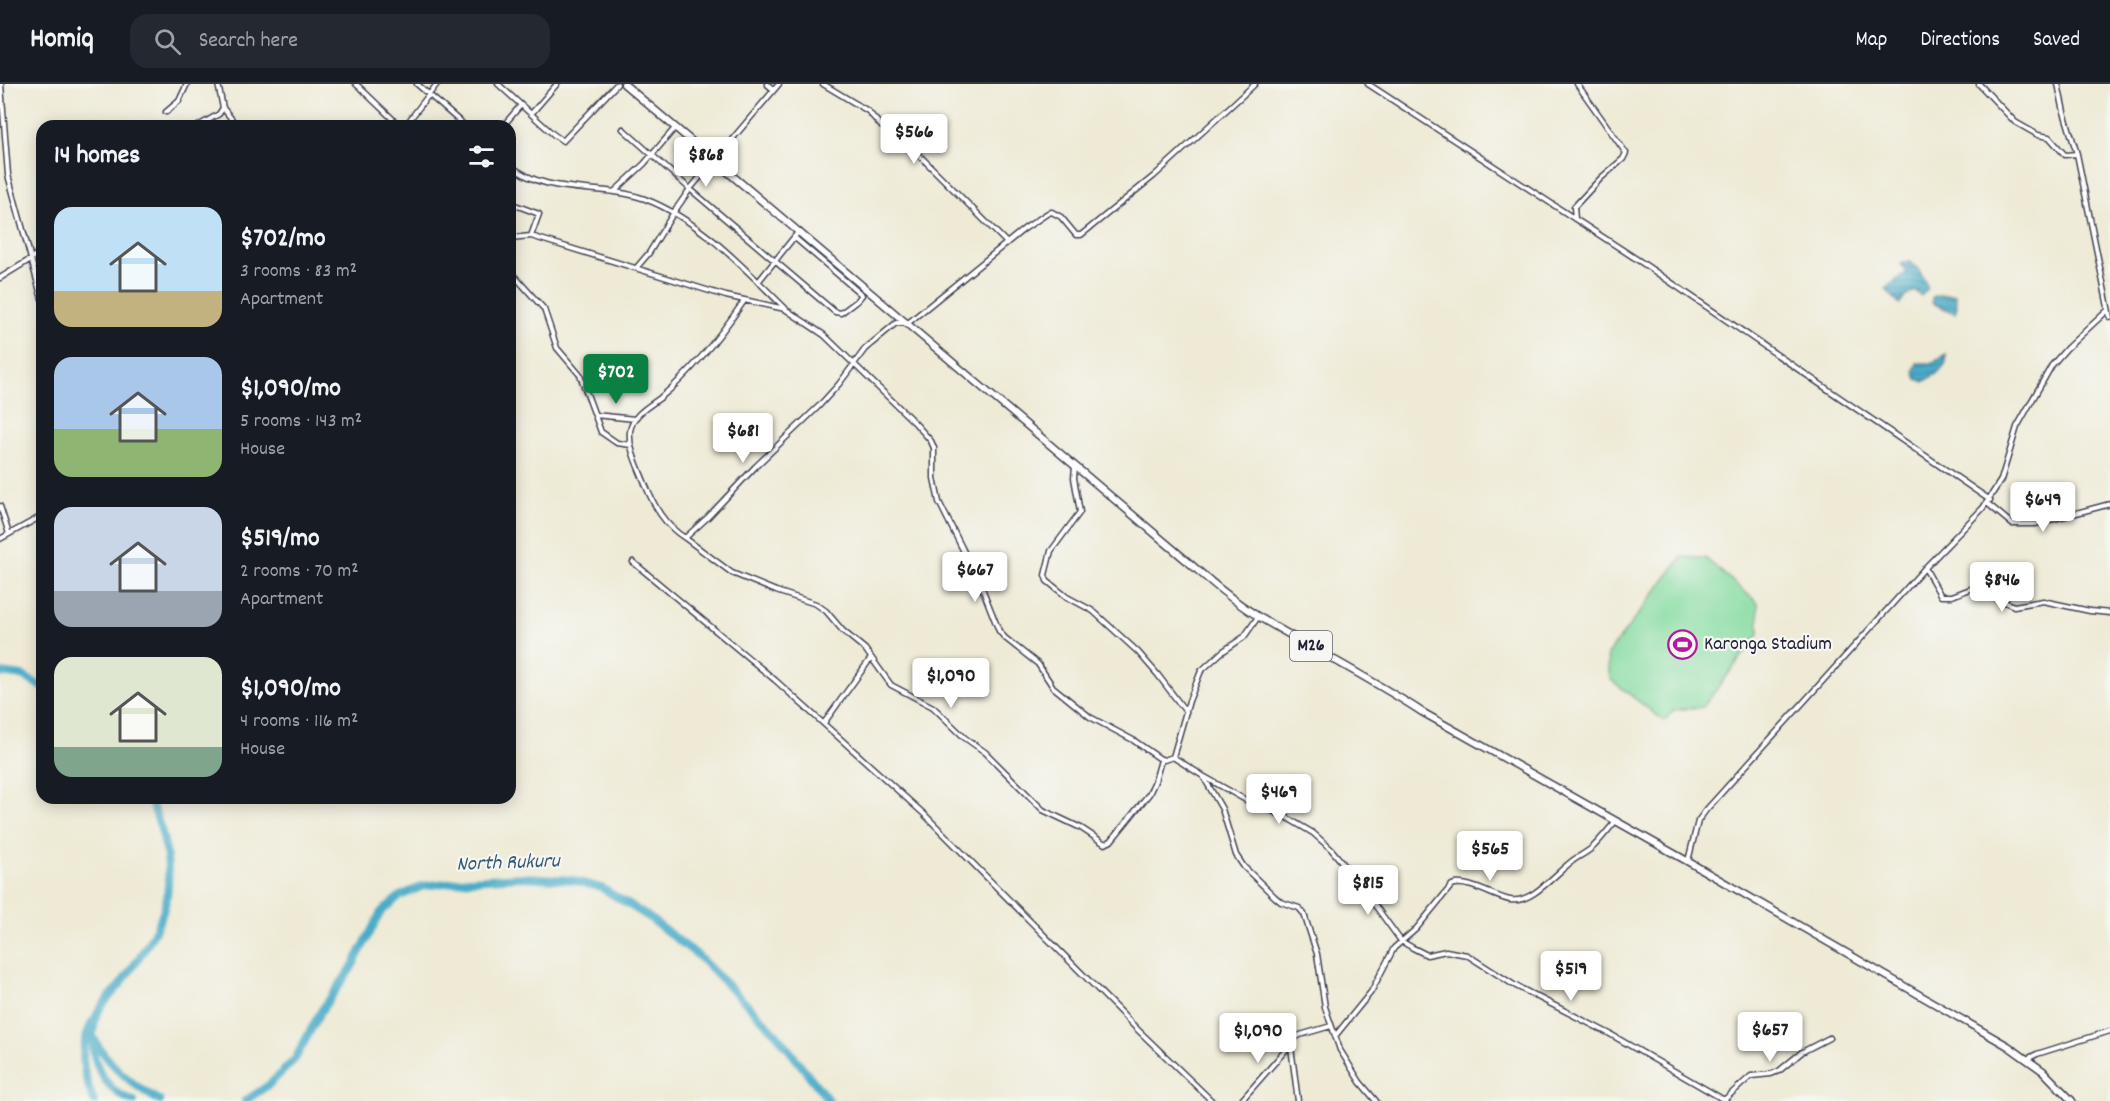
<!DOCTYPE html>
<html lang="en">
<head>
<meta charset="utf-8">
<style>
  body { margin:0; font-family:Dekko,sans-serif; background:#242831; color:#f1f3f6; height:100vh; display:flex; flex-direction:column; font-size:22px; white-space:nowrap }
  * { box-sizing:border-box; margin:0 }
  p { font-size:20px; color:#9ea1a6 }
  .icon { flex:none; width:33px; height:33px; fill:none; stroke:currentColor; stroke-width:2; stroke-linecap:round; stroke-linejoin:round }
  .map { position:relative; flex:1; overflow:hidden }
  .side { position:absolute; left:36px; top:36px; width:480px; height:684px; display:flex; flex-direction:column; background:#171b24; border-radius:18px; box-shadow:0 3px 15px #0003 }
  .side>* { flex:none }
  .price { position:absolute; translate:-50% -51px; padding:0 14px; border-radius:6px; background:#fff; color:#222; font-size:20px; line-height:39px; filter:drop-shadow(0 2px 3px #0008) }
  .price::after { content:''; position:absolute; left:50%; top:36px; width:18px; height:14px; margin-left:-9px; background:inherit; clip-path:polygon(0 0,100% 0,50% 100%) }
  .price.on { background:#0b8043; color:#fff }
  ul { padding:0; list-style:none }
  li { display:flex; align-items:center; gap:18px; height:150px; padding:0 18px }
  li span { display:grid; place-items:center; flex:none; width:168px; height:120px; border-radius:18px; color:#555 }
  li>.icon { margin-inline-start:auto }
  span .icon { width:72px; height:72px; fill:#fffc; stroke-width:1 }
  li b { font-size:26px }
  h2 { display:flex; justify-content:space-between; align-items:center; height:72px; padding:0 18px; font-size:26px }
  header { display:flex; align-items:center; gap:36px; box-sizing:border-box; height:84px; padding:0 30px; background:#171b24; border-bottom:2px solid #363941 }
  header strong { font-size:28px }
  nav { display:flex; gap:33px; margin-inline-start:auto; font-size:21px }
  .search { width:420px; height:54px; background:#242831; display:flex; align-items:center; gap:15px; box-sizing:border-box; padding:0 21px; border-radius:18px; color:#9ea1a6; font-size:22px }
  .map>svg:first-child { display:block }
  .grass { fill:#85dca0; stroke:#547f6e; stroke-width:1.5 }
  .water { fill:url(#water-rules); stroke:#356782; stroke-width:1.5 }
  .lines { fill:none; stroke-linecap:round; stroke-linejoin:round }
  .river { stroke:#48acc8; stroke-width:8 }
  .street-casing { stroke:#414052; stroke-width:7 }
  .primary-casing { stroke:#414052; stroke-width:9 }
  .street { stroke:#fff; stroke-width:4 }
  .primary { stroke:#fff; stroke-width:6 }
  .labels { text-anchor:middle; dominant-baseline:central; stroke-width:4.5; stroke-linejoin:round; paint-order:stroke }
  .shield { fill:#f6f6f2; stroke:#626272; stroke-width:1.5 }
  .shield-label { font-size:18px; font-weight:bold; fill:#22223b }
  .poi-label { font-size:20px; fill:#22223b; stroke:#f6f6f2; text-anchor:start }
  .water-label { font-size:21px; font-style:italic; fill:#315973; stroke:#f6f6f2 }
</style>
</head>
<body>
<header>
<strong>Homiq</strong>
<div class="search"><svg class="icon" aria-label="search" viewBox="0 0 24 24"><circle cx="10" cy="10" r="6"/><path d="M15 15l6 6"/></svg>Search here</div>
<nav><a>Map</a><a>Directions</a><a>Saved</a></nav>
</header>
<div class="map">
<svg width="2110" height="1017" viewBox="0 0 2110 1017">
  <defs>
    <pattern id="water-rules" width="6" height="5" patternUnits="userSpaceOnUse" patternTransform="scale(1.5)"><rect width="6" height="5" fill="#48acc8"/><path d="M0 2.5h6" fill="none" stroke="#3c8ca4"/></pattern>
  </defs>
  <rect width="100%" height="100%" fill="#f6f6f2"/>
  <filter id="ink" filterUnits="userSpaceOnUse"><feTurbulence type="fractalNoise" baseFrequency=".0167" numOctaves="2"/><feDisplacementMap in="SourceGraphic" scale="12" xChannelSelector="R" yChannelSelector="G"/><feConvolveMatrix kernelMatrix="1 2 1 2 8 2 1 2 1" color-interpolation-filters="sRGB"/></filter>
  <filter id="wash" filterUnits="userSpaceOnUse"><feTurbulence type="fractalNoise" baseFrequency=".008" numOctaves="4" result="noise"/><feDisplacementMap in="SourceGraphic" scale="24" xChannelSelector="R" yChannelSelector="G"/><feGaussianBlur stdDeviation="1.35" result="paint"/><feColorMatrix in="noise" values="0 0 0 0 0 0 0 0 0 0 0 0 0 0 0 0 0 1.4 0 .05"/><feComposite in="paint" operator="in"/></filter>
  <g filter="url(#wash)">
    <rect width="100%" height="100%" fill="#eeead5"/>
    <path class="grass" d="M1682,473L1705,474L1758,519L1759,550L1703,623L1674,626L1664,637L1610,595L1607,571Z"/>
    <path class="water" d="M1908,177L1918,184L1928,204L1921,212L1915,207L1906,212L1900,220L1885,205L1907,188L1901,180Z
      M1939,211H1955L1957,222L1955,229L1932,219V213Z
      M1946,270C1949,285 1935,290 1924,298L1917,295L1914,287L1917,279H1932Z"/>
    <g class="lines">
      <path class="river" d="M0,589L23,592L42,603
        M92,938C78,966 82,989 94,1017
        M94,955C109,982 134,1002 160,1017
        M134,1017C103,1007 88,974 94,943C94,939 95,934 97,930C102,920 112,910 120,901C134,882 160,844 165,821C174,786 164,746 149,714
        M245,1017L270,1000L295,975L321,927L352,883L381,828L400,812L423,802L469,796L523,793L572,796L602,804L647,832L696,870L775,948L829,1017"/>
    </g>
  </g>
  <g filter="url(#ink)">
    <g class="lines">
      <defs>
        <path id="street" d="M1,0L8,91L42,215
          M356,0L400,42
          M417,0L465,42
          M498,0L553,50L563,57L617,0
          M767,0L774,6
          M823,0L868,27L881,42L909,61L1007,159
          M1368,0L1641,178L1990,416
          M1979,0L2015,38L2038,51L2049,53L2065,71L2077,70
          M2058,0L2064,28L2077,70L2110,233
          M223,24L237,42
          M166,28L179,17L187,0
          M531,30L557,0
          M198,42L219,30L223,24L218,0
          M405,42L437,0
          M503,42L521,21
          M623,45L690,105L835,228L841,229L857,217L862,211L795,154
          M510,81C547,113 602,99 645,115C700,136 744,184 785,224
          M615,107L644,80L675,44
          M510,119L539,130L531,152
          M1575,135L1574,123L1601,94L1623,75L1626,69L1577,0
          M510,154L531,152L726,212L785,225L824,251L914,338L931,357L934,364V394L939,418L982,504L999,547L1005,554L1038,580L1053,603L1090,633L1133,656L1159,674L1164,676L1173,673L1203,692L1244,715L1284,732L1313,749L1331,765L1355,794L1401,857L1413,864L1427,871L1446,867L1467,871L1514,901L1610,950L1726,1017
          M637,183L649,169L674,128L690,105L779,0
          M510,187L544,225L557,264L580,291L601,348L617,359L631,361
          M0,194L31,175L42,165
          M758,198L799,147
          M595,331L635,335
          M1075,383L1074,394L1080,428L1051,467L1045,491L1047,497L1067,513L1093,527L1138,568L1158,591L1186,628
          M1987,419L2012,440H2035L2110,420
          M0,422L9,450
          M685,454C664,441 654,422 645,400C639,384 628,364 630,347C633,330 648,323 660,314C693,287 720,252 744,217
          M0,455L42,432
          M633,478L775,596L924,730L1139,947L1212,1017
          M1925,484L1941,512H1952L1973,504L1981,505L1998,515L2014,522L2043,517L2090,527L2110,529
          M824,639L871,574
          M1173,673L1189,617L1201,587L1222,568L1244,553L1258,533
          M1161,676L1155,697L1149,710L1111,757L1105,760L1081,744L1043,726L985,668L965,654L933,623L891,601L865,565L843,547L826,527L816,520L776,507L732,489L685,454L708,433L755,383L819,322L839,300L865,265L896,239H908L1024,145L1048,129L1052,128L1061,133L1076,151H1081L1154,92L1255,0
          M1203,692L1222,725L1236,771L1244,783L1275,813L1281,818L1299,824L1304,830L1317,870L1325,923L1340,966L1360,998L1376,1017
          M1688,777L1698,737L1706,726L1923,486L1983,424L2001,396L2017,343L2052,281L2067,264L2108,226
          M1336,951L1371,908L1394,864L1416,845L1452,801C1467,795 1494,813 1510,816C1533,820 1557,787 1575,775C1581,771 1588,768 1594,762C1601,755 1608,746 1615,738
          M2027,975L2037,970L2110,947
          M1724,1016L1751,992L1771,990L1779,987L1802,968L1829,954
          M1241,1017L1291,960
          M1298,1017L1291,963L1293,955L1300,951L1331,942"/>
        <path id="primary" d="M624,0L1186,476C1209,496 1233,517 1259,533C1313,565 1370,594 1422,628L1687,777L2008,962L2043,987L2072,1017"/>
      </defs>
      <use href="#street" class="street-casing"/>
      <use href="#primary" class="primary-casing"/>
      <use href="#street" class="street"/>
      <use href="#primary" class="primary"/>
    </g>
  </g>
  <defs>
    <symbol id="stadium-ring" viewBox="-11 -11 22 22"><circle r="9.5" fill="#f6f6f2" stroke="#b5179e" stroke-width="1.5"/><path d="M0-5a6.5 5 0 1 0 0 10a6.5 5 0 1 0 0-10ZM-3.5-1.8h7v3.6h-7Z" fill="#b5179e"/></symbol>
  </defs>
  <g fill-rule="evenodd">
    <use href="#stadium-ring" x="1666" y="544" width="33" height="33"/>
  </g>
  <g class="labels">
    <rect class="shield" x="1290" y="547" width="42" height="30" rx="4.5"/>
    <g class="shield-label">
      <text x="1311" y="562">M26</text>
    </g>
    <g class="poi-label">
      <text x="1704" y="561">Karonga Stadium</text>
    </g>
    <g class="water-label">
      <text transform="translate(508 780) rotate(-2)">North Rukuru</text>
    </g>
  </g>
</svg>
<b class="price" style="left:914px;top:81px">$566</b>
<b class="price" style="left:706px;top:104px">$868</b>
<b class="price on" style="left:616px;top:321px">$702</b>
<b class="price" style="left:743px;top:380px">$681</b>
<b class="price" style="left:2043px;top:449px">$649</b>
<b class="price" style="left:975px;top:519px">$667</b>
<b class="price" style="left:2002px;top:529px">$846</b>
<b class="price" style="left:951px;top:625px">$1,090</b>
<b class="price" style="left:1279px;top:741px">$469</b>
<b class="price" style="left:1490px;top:798px">$565</b>
<b class="price" style="left:1368px;top:832px">$815</b>
<b class="price" style="left:1571px;top:918px">$519</b>
<b class="price" style="left:1770px;top:979px">$657</b>
<b class="price" style="left:1258px;top:980px">$1,090</b>
<section class="side">
<h2>14 homes<svg class="icon" aria-label="filters" viewBox="0 0 24 24"><path d="M4 7h16M4 17h16"/><circle cx="9" cy="7" r="2"/><circle cx="15" cy="17" r="2"/></svg></h2>
<ul>
<li><span style="background:linear-gradient(#bfe0f5 70%,#c2b280 0)"><svg class="icon" aria-label="home" viewBox="0 0 24 24"><path d="M3 11l9-7 9 7M6 9v11h12V9"/></svg></span><div><b>$702/mo</b><p>3 rooms · 83 m²</p><p>Apartment</p></div></li>
<li><span style="background:linear-gradient(#a9c7e8 60%,#8fb573 0)"><svg class="icon" aria-label="home" viewBox="0 0 24 24"><path d="M3 11l9-7 9 7M6 9v11h12V9"/></svg></span><div><b>$1,090/mo</b><p>5 rooms · 143 m²</p><p>House</p></div></li>
<li><span style="background:linear-gradient(#c9d6e8 70%,#9aa5b1 0)"><svg class="icon" aria-label="home" viewBox="0 0 24 24"><path d="M3 11l9-7 9 7M6 9v11h12V9"/></svg></span><div><b>$519/mo</b><p>2 rooms · 70 m²</p><p>Apartment</p></div></li>
<li><span style="background:linear-gradient(#dfe7d0 75%,#7fa58c 0)"><svg class="icon" aria-label="home" viewBox="0 0 24 24"><path d="M3 11l9-7 9 7M6 9v11h12V9"/></svg></span><div><b>$1,090/mo</b><p>4 rooms · 116 m²</p><p>House</p></div></li>
</ul>
</section>
</div>
</body>
</html>
